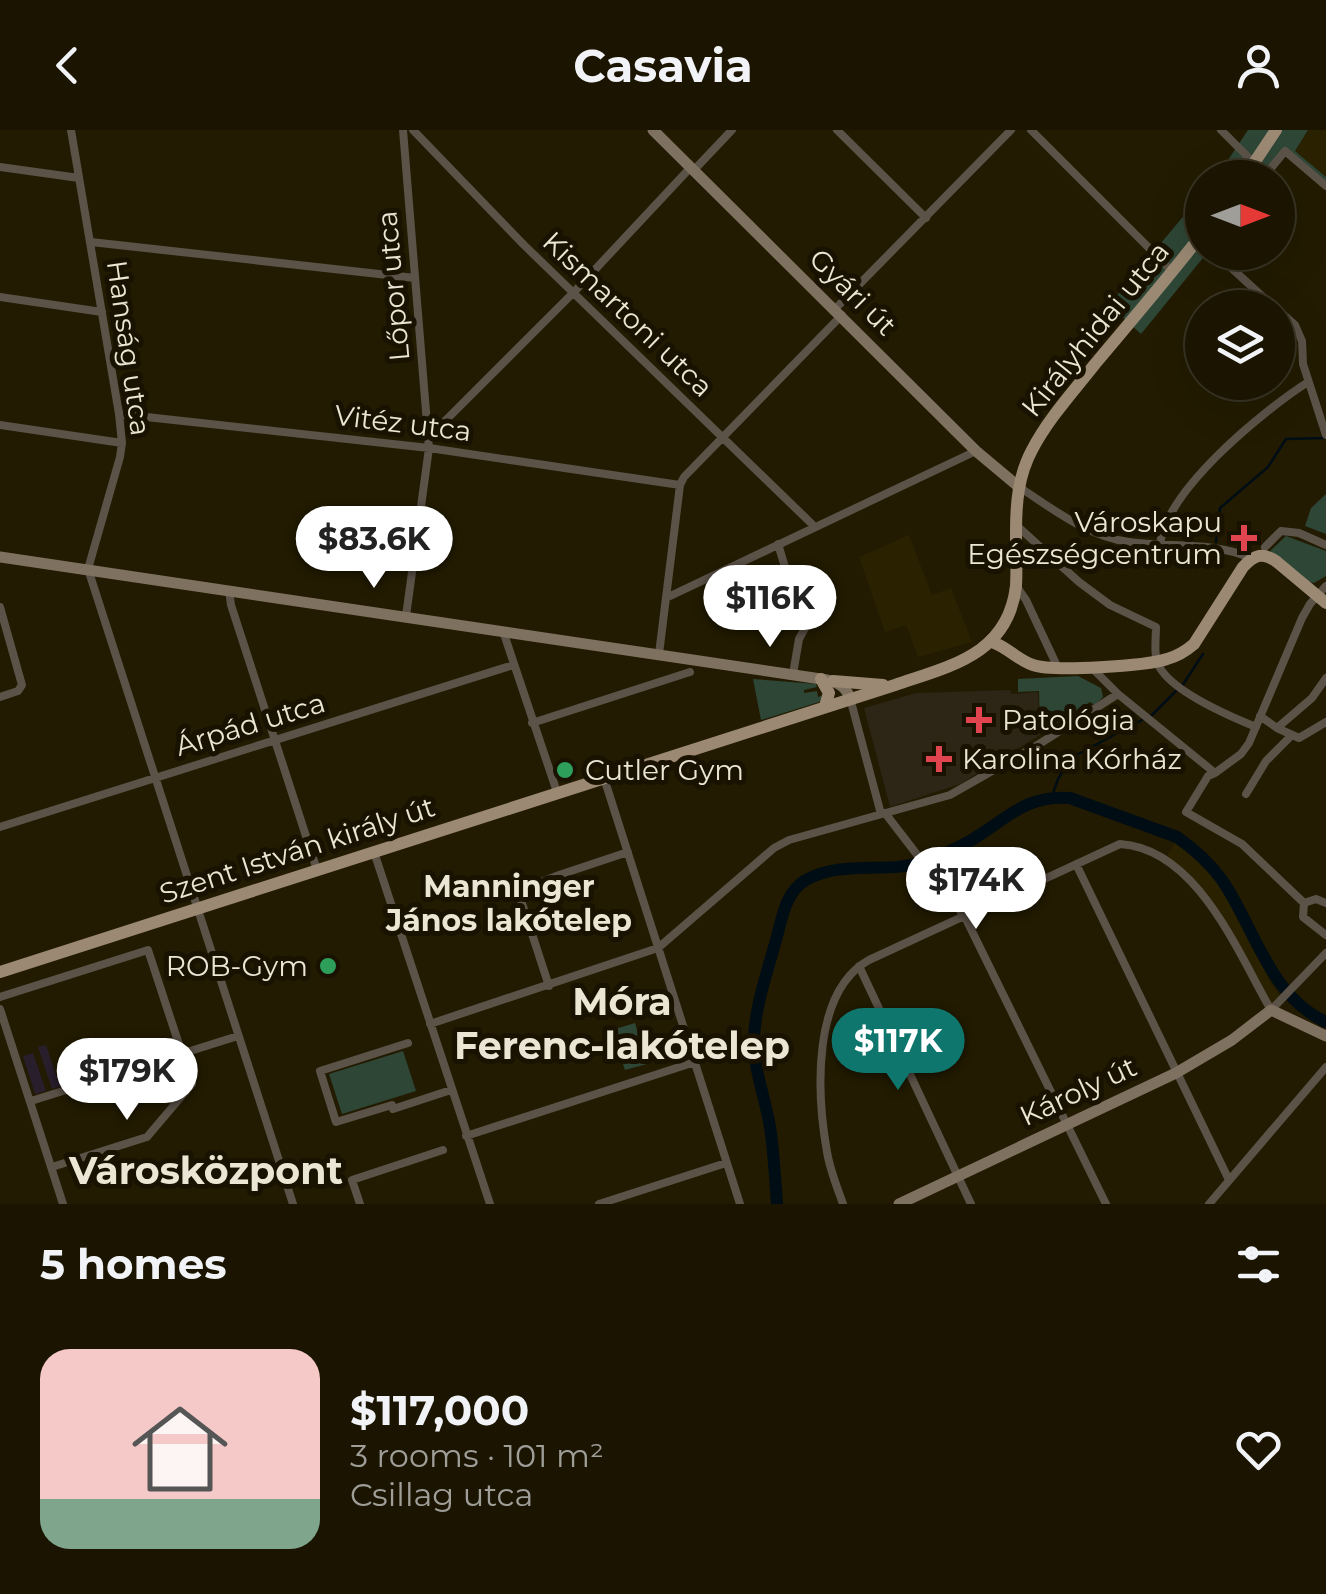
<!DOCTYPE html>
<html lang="en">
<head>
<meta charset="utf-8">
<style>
  body { margin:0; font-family:Montserrat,sans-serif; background:#231d0b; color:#f1f3f6; height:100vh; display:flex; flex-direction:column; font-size:38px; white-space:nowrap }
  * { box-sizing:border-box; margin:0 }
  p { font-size:32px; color:#9f9e99 }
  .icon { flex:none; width:55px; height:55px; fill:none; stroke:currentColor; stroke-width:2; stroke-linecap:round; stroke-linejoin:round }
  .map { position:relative; height:1074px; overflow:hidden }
  .drawer { display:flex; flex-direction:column; background:#1a1401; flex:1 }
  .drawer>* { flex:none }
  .needle { width:65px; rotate:90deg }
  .controls { position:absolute; left:1185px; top:30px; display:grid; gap:20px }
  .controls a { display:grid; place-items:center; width:110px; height:110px; border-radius:50%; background:#1a1401; box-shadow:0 10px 40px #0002,0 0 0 2px #383323; font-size:50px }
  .price { position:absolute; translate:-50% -85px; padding:0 22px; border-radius:35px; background:#fff; color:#222; font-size:32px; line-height:65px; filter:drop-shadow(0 2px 5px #0008) }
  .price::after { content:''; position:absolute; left:50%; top:60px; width:30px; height:22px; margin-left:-15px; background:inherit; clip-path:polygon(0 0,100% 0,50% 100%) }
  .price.on { background:#0f766e; color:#fff }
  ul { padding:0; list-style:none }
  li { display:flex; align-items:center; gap:30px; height:250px; padding:0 40px }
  li span { display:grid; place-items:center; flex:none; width:280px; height:200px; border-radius:30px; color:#555 }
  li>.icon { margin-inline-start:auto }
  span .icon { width:120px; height:120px; fill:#fffc; stroke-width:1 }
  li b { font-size:42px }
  h2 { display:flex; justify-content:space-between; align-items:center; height:120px; padding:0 40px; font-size:42px }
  header { display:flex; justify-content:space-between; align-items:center; height:130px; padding:0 40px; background:#1a1401; font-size:45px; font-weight:700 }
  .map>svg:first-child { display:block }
  .built { fill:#2a2100 }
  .industrial { fill:#291e2c }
  .medical { fill:#2d2515 }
  .green { fill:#2e4636 }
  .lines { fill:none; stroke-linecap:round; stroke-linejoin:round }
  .stream { stroke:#000d15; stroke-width:2.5 }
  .river { stroke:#000d15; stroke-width:12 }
  .street { stroke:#5b5248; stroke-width:8 }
  .secondary { stroke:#7f7160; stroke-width:11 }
  .primary { stroke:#9b8973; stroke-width:12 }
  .health-dot { fill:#e0444e; stroke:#191200; stroke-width:4 }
  .leisure-dot { fill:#2e9e5b; stroke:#191200; stroke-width:4 }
  .labels { text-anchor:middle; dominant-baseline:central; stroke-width:10; stroke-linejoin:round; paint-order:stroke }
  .street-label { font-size:28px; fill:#eae5d5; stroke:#191200 }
  .poi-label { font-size:28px; fill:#eae5d5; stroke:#191200; text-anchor:start }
  .neighbourhood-label { font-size:30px; font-weight:bold; fill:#eae5d5; stroke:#191200 }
  .district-label { font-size:38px; font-weight:bold; fill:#eae5d5; stroke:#191200 }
</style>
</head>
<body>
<header><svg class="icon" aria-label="back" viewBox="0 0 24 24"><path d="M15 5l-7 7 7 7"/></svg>Casavia<svg class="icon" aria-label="person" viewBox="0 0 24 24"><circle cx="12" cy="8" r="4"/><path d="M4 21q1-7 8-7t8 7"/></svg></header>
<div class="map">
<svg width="1326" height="1074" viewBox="0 0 1326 1074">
  <rect width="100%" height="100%" fill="#221b01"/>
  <path class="built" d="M1308,0H1326V47L1295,21Z
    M909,405L932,465L951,458L972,512L918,527L906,495L885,502L859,427Z
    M1176,711L1216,748L1242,792L1269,850L1280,866L1271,874L1208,765L1167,726Z"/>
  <path class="industrial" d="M46,915L58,951L111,934L113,940L52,959L38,917Z
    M33,923L46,961L35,964L23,926Z"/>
  <path class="medical" d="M1010,560L1011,564L1038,562L1040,605L960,654L890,677L864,578L916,563Z"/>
  <path class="green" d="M1248,0H1308L1295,21L1326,47V59L1286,25L1267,47L1216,48Z
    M1202,64V122L1207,123L1141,204L1109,175Z
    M1326,364V404L1305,396L1311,378Z
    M1286,406L1326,421V446L1314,453L1308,452L1270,421Z
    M1078,546L1101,558L1103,567L1095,575L1090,572L1060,591L1062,596L1048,602V594L1040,595L1039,561L1018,562V549Z
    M753,549L816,554L817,557L804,560V563L817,561L818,567L826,564L819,572L761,590Z
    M635,893L647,934L625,940L612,900Z
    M403,921L416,961L342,984L329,944Z"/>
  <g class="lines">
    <path class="stream" d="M1216,412L1220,378L1268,337L1286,309L1325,308
      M1182,556L1203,524
      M1150,587L1176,561
      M1052,666L1058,649L1071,628L1142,590"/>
    <path class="river" d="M777,1074C775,1049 774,1023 770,997C765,966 753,939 754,907C756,873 767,843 776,810C782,789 785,762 806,750C843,729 888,745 926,731C945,724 964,716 981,704C1013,683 1030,665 1070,668L1177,707C1194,719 1209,732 1222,750C1255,798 1269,866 1326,892"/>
    <path class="street" d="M71,0L119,284L122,313L120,327L88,439L293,1074
      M403,0L429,318L406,486
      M413,0L524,115L815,397
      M837,0L926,88
      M1031,0L1172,141
      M1221,0L1254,33
      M0,37L79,48
      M694,40L732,0
      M1263,48L1285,21L1326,56
      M91,112L415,148
      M1214,122L1275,178
      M0,167L102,182
      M835,179L1011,0
      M1278,180L1295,195L1302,211L1303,234L1326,305
      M119,284L429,318L680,355
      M0,295L122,313
      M429,307L574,162L691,37
      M1019,357C1053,379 1088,407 1129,412C1171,418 1211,411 1251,428
      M1016,395L1079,452L1110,475L1156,497C1156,509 1153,528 1160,538C1175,563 1229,586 1256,597
      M778,414L801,490
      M1160,414C1167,359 1263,281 1308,252
      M1265,417L1281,401L1299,403L1326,415
      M1326,456L1310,474L1302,488L1249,613L1241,624L1215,643L1208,646L1186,682L1242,714L1304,773L1303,787L1326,805
      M1017,457L1026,470L1058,538
      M229,460L231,475L317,740
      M666,468L976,321
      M0,477L22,555L18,561L0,567
      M503,501L557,662
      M659,524L680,355L684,347L842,185
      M1093,539L1118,564L1215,643
      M793,544L799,509L805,498
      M850,568L881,684
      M1260,586L1277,598L1299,608L1326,592
      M532,593L690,542
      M1277,598L1312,568L1326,548
      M604,648L740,1074
      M1246,664L1266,631L1292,605
      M885,683L965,787L1106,1074
      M0,697L513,535
      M374,722L490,1074
      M1076,734L1229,1050
      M1304,773L1316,769L1326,773
      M859,836L971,1074
      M549,856L518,761L559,745L628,722
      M0,867L148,820L192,954L147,1007L52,1037
      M0,879L63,1074
      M430,894L658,818L774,718L789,710L950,665L1036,616L1118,564
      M408,913L320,941L336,992L392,975L393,979L451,960
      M31,971L238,906
      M466,1006L695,932
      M360,1074L352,1050L443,1020
      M599,1074L726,1033
      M843,1074C837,1057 830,1040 827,1022C817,966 811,862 869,830L1120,714C1197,719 1237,821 1271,880L1326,823
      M1209,1074L1326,937"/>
    <path class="secondary" d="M653,0L976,321L1019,357
      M0,427L821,549C834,551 845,554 850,568
      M899,1074L1176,943L1232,910L1271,880L1326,906"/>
    <path class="primary" d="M1244,48L1276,0
      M992,512C1007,517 1018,530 1033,535C1053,542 1146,536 1167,529C1178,526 1186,521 1194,514L1243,437C1255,424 1263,422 1277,432L1326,473
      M821,549L829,563L825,576
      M833,551L883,555
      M0,842L895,555C950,536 1008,525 1016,456C1017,438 1016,420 1016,402C1016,374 1018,346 1032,320C1048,289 1073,262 1095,234C1131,191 1168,148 1202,104"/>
  </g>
  <g class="health-dot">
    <path d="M1239 393h10v10h10v10h-10v10h-10v-10h-10v-10h10z"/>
    <path d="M974 575h10v10h10v10h-10v10h-10v-10h-10v-10h10z"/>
    <path d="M934 614h10v10h10v10h-10v10h-10v-10h-10v-10h10z"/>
  </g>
  <g class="leisure-dot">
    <circle cx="565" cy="640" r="10"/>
    <circle cx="328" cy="836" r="10"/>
  </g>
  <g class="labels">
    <g class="street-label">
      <text transform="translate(393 156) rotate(-95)">Lőpor utca</text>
      <text transform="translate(853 162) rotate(45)">Gyári út</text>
      <text transform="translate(628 184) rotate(44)">Kismartoni utca</text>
      <text transform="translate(1095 199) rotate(-51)">Királyhidai utca</text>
      <text transform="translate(129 218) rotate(82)">Hanság utca</text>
      <text transform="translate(403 293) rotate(7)">Vitéz utca</text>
      <text transform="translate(250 594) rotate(-17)">Árpád utca</text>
      <text transform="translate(297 720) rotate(-18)">Szent István király út</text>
      <text transform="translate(1078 961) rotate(-25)">Károly út</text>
    </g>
    <g class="poi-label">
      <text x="1222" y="392" text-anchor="end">Városkapu<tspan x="1222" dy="32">Egészségcentrum</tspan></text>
      <text x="1002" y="590">Patológia</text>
      <text x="962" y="629">Karolina Kórház</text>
      <text x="585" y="640">Cutler Gym</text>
      <text x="308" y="836" text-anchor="end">ROB-Gym</text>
    </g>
    <g class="neighbourhood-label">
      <text x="509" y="756">Manninger<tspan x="509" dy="34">János lakótelep</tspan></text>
    </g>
    <g class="district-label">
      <text x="622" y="871">Móra<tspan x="622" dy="44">Ferenc-lakótelep</tspan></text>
      <text x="206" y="1040">Városközpont</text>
    </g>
  </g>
</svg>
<div class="controls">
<a><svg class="needle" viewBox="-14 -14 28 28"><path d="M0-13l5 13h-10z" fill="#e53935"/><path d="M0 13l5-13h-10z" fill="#9f9e99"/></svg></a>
<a><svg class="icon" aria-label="layers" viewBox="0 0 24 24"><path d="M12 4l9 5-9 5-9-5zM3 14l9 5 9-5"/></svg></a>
</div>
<b class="price" style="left:374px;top:461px">$83.6K</b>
<b class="price" style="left:770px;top:520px">$116K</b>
<b class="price" style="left:976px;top:802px">$174K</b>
<b class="price on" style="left:898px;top:963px">$117K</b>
<b class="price" style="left:127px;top:993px">$179K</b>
</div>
<section class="drawer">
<h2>5 homes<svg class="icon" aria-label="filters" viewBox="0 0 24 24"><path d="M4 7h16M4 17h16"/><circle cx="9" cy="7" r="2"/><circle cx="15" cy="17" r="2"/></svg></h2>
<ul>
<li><span style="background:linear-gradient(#f6c9c9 75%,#7fa58c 0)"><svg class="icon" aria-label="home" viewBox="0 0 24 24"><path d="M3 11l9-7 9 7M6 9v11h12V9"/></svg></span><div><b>$117,000</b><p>3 rooms · 101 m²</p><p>Csillag utca</p></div><svg class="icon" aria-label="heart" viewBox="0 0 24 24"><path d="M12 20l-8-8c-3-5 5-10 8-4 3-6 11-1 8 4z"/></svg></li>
</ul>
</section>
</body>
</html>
